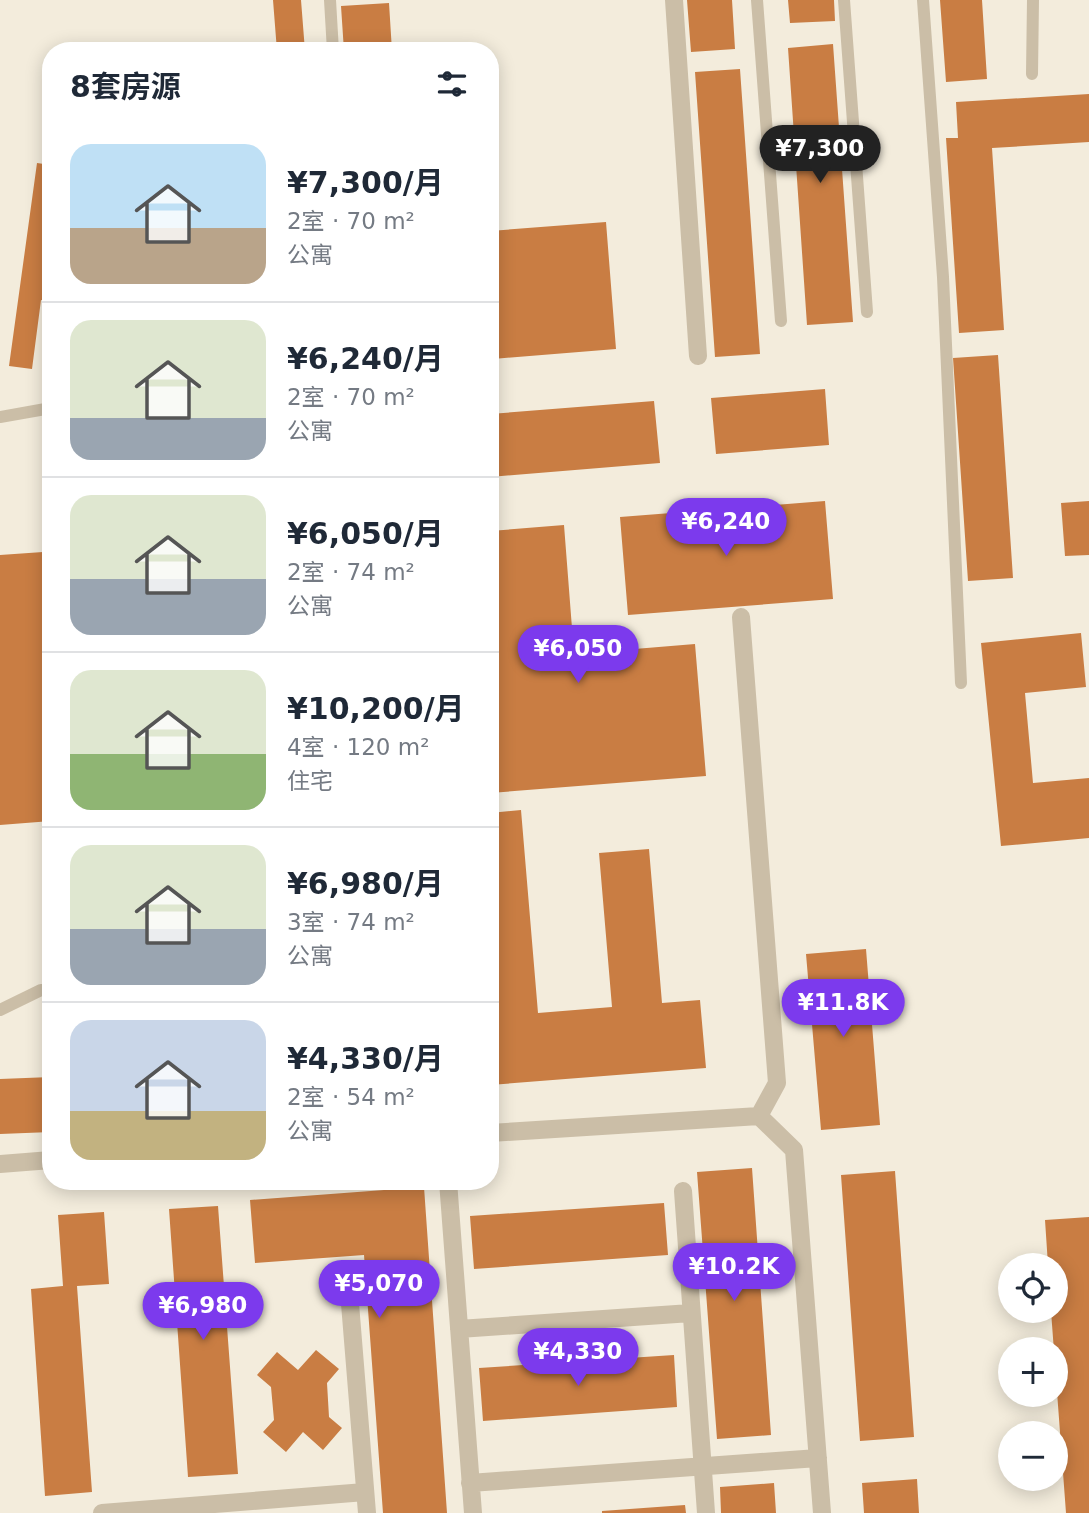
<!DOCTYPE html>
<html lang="zh">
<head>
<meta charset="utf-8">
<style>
  body { margin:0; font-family:"DejaVu Sans","Noto Sans SC",sans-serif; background:#f2f2f3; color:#1f2937; height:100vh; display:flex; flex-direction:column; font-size:26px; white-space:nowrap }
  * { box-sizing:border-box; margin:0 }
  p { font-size:23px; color:#747a83 }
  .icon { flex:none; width:38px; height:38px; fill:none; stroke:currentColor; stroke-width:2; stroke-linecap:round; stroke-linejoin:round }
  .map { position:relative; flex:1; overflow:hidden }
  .details { position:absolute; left:42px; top:42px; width:457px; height:1148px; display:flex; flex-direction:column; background:#fff; border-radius:28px; box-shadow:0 4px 18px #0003 }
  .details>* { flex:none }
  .fabs { position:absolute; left:998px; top:1253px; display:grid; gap:14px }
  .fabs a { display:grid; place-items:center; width:70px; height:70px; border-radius:50%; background:#fff; box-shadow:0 4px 18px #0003; font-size:35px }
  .price { position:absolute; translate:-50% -60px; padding:0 16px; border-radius:24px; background:#7c3aed; color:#fff; font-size:23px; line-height:46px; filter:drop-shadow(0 2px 4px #0008) }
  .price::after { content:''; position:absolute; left:50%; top:42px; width:21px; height:16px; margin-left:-10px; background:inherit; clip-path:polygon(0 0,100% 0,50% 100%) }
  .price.active { background:#222; color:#fff }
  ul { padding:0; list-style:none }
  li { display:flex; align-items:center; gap:21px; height:175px; padding:0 28px }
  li+li { border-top:2px solid #e0e1e3 }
  li span { display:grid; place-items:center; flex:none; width:196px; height:140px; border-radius:21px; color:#555 }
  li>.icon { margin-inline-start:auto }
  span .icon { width:84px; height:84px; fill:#fffc; stroke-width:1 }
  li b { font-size:30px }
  h2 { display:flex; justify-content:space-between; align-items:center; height:84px; padding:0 28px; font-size:30px }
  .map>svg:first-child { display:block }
  .building { fill:#c97d43 }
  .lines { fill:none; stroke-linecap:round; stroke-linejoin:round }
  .service { stroke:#cbbea7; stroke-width:12 }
  .minor { stroke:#cbbea7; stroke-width:18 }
</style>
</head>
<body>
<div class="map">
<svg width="1089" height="1513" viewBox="0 0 1089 1513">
  <rect width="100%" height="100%" fill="#f3ecdc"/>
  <path class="building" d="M273,0H301L305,51H277Z
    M687,0H732L735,49L691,52Z
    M788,0H834L835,21L790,23Z
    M940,0H982L987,79L946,82Z
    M389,3L392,51H344L341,6Z
    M833,44L853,322L807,325L788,48Z
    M740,69L760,354L715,357L695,72Z
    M1089,94V142L992,148L1004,330L959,333L946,138H958L956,102Z
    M37,163L51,165V301L41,300L32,369L9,366Z
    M606,222L616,349L493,359L490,318V231Z
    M998,355L1013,578L968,581L953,358Z
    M825,389L829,445L716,454L711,398Z
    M654,401L660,463L490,477V414Z
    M825,501L833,599L628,615L620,517Z
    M1089,501V555L1065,556L1061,503Z
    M564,525L574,654L695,644L706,776L490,793V531Z
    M43,552L51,662V821L0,825V555Z
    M1081,633L1086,687L1025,693L1033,783L1089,778V838L1001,846L981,643Z
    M521,810L538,1013L612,1007L599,853L649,849L662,1003L700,1000L706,1068L490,1085V813Z
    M866,949L880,1125L821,1130L806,954Z
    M51,1077V1132L0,1134V1079Z
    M752,1168L771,1435L717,1439L697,1172Z
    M895,1171L914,1437L860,1441L841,1175Z
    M424,1187L447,1513H383L364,1255L255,1263L250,1200Z
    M664,1203L668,1255L474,1269L470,1216Z
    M218,1206L238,1474L188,1477L169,1209Z
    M104,1212L109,1284L77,1286L92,1492L45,1496L31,1289L63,1286L58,1215Z
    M1089,1217V1513H1066L1051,1311H1055V1265H1048L1045,1220Z
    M316,1350L339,1369L327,1383L329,1417L342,1428L323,1450L303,1432L286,1452L263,1432L274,1420L271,1387L257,1375L277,1352L298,1370Z
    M674,1355L677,1407L483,1421L479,1368Z
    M917,1479L919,1513H864L862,1483Z
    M774,1483L776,1513H721L720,1487Z
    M685,1505L686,1513H602V1511Z"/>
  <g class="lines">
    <path class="service" d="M330,0L333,51
      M757,0L781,321
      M844,0L867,312
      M923,0L943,277L961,683
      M1032,74L1033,0
      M0,417L51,408
      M0,1010L41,990H51"/>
    <path class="minor" d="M674,0L698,356
      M741,617L777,1083L759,1116
      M490,1133L759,1116L794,1150L822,1513
      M0,1164L51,1160
      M448,1181L473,1513
      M683,1191L706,1513
      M348,1279L367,1513
      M459,1329L691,1313
      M470,1483L818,1458
      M102,1513L365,1492"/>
  </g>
</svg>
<div class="fabs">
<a><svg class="icon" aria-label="locate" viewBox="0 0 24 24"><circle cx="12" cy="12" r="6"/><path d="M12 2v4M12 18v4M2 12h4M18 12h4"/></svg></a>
<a>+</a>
<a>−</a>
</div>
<b class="price active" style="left:820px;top:185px">¥7,300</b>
<b class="price" style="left:726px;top:558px">¥6,240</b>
<b class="price" style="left:578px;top:685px">¥6,050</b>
<b class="price" style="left:843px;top:1039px">¥11.8K</b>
<b class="price" style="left:734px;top:1303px">¥10.2K</b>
<b class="price" style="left:379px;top:1320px">¥5,070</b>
<b class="price" style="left:203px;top:1342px">¥6,980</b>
<b class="price" style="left:578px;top:1388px">¥4,330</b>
<section class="details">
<h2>8套房源<svg class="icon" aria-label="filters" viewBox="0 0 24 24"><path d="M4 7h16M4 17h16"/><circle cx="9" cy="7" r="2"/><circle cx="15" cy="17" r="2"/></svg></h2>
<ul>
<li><span style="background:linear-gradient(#bfe0f5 60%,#b9a48a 0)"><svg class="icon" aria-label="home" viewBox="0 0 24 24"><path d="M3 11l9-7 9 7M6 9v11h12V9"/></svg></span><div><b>¥7,300/月</b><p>2室 · 70 m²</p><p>公寓</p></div></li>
<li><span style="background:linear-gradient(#dfe7d0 70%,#9aa5b1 0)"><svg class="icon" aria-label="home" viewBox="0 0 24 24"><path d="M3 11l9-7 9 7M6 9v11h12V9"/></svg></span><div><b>¥6,240/月</b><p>2室 · 70 m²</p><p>公寓</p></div></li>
<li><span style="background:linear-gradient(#dfe7d0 60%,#9aa5b1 0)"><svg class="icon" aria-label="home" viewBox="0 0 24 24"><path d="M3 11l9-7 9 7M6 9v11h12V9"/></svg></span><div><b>¥6,050/月</b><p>2室 · 74 m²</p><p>公寓</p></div></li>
<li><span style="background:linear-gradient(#dfe7d0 60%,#8fb573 0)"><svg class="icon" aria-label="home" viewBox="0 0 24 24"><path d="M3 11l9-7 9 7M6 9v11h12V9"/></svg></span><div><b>¥10,200/月</b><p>4室 · 120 m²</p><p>住宅</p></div></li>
<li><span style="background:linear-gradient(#dfe7d0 60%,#9aa5b1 0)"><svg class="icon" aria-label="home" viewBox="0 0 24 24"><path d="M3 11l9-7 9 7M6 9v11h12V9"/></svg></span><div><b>¥6,980/月</b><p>3室 · 74 m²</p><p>公寓</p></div></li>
<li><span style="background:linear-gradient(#c9d6e8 65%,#c2b280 0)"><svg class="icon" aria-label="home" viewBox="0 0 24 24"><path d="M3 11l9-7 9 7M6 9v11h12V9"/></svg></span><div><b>¥4,330/月</b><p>2室 · 54 m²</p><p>公寓</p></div></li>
</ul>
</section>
</div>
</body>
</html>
